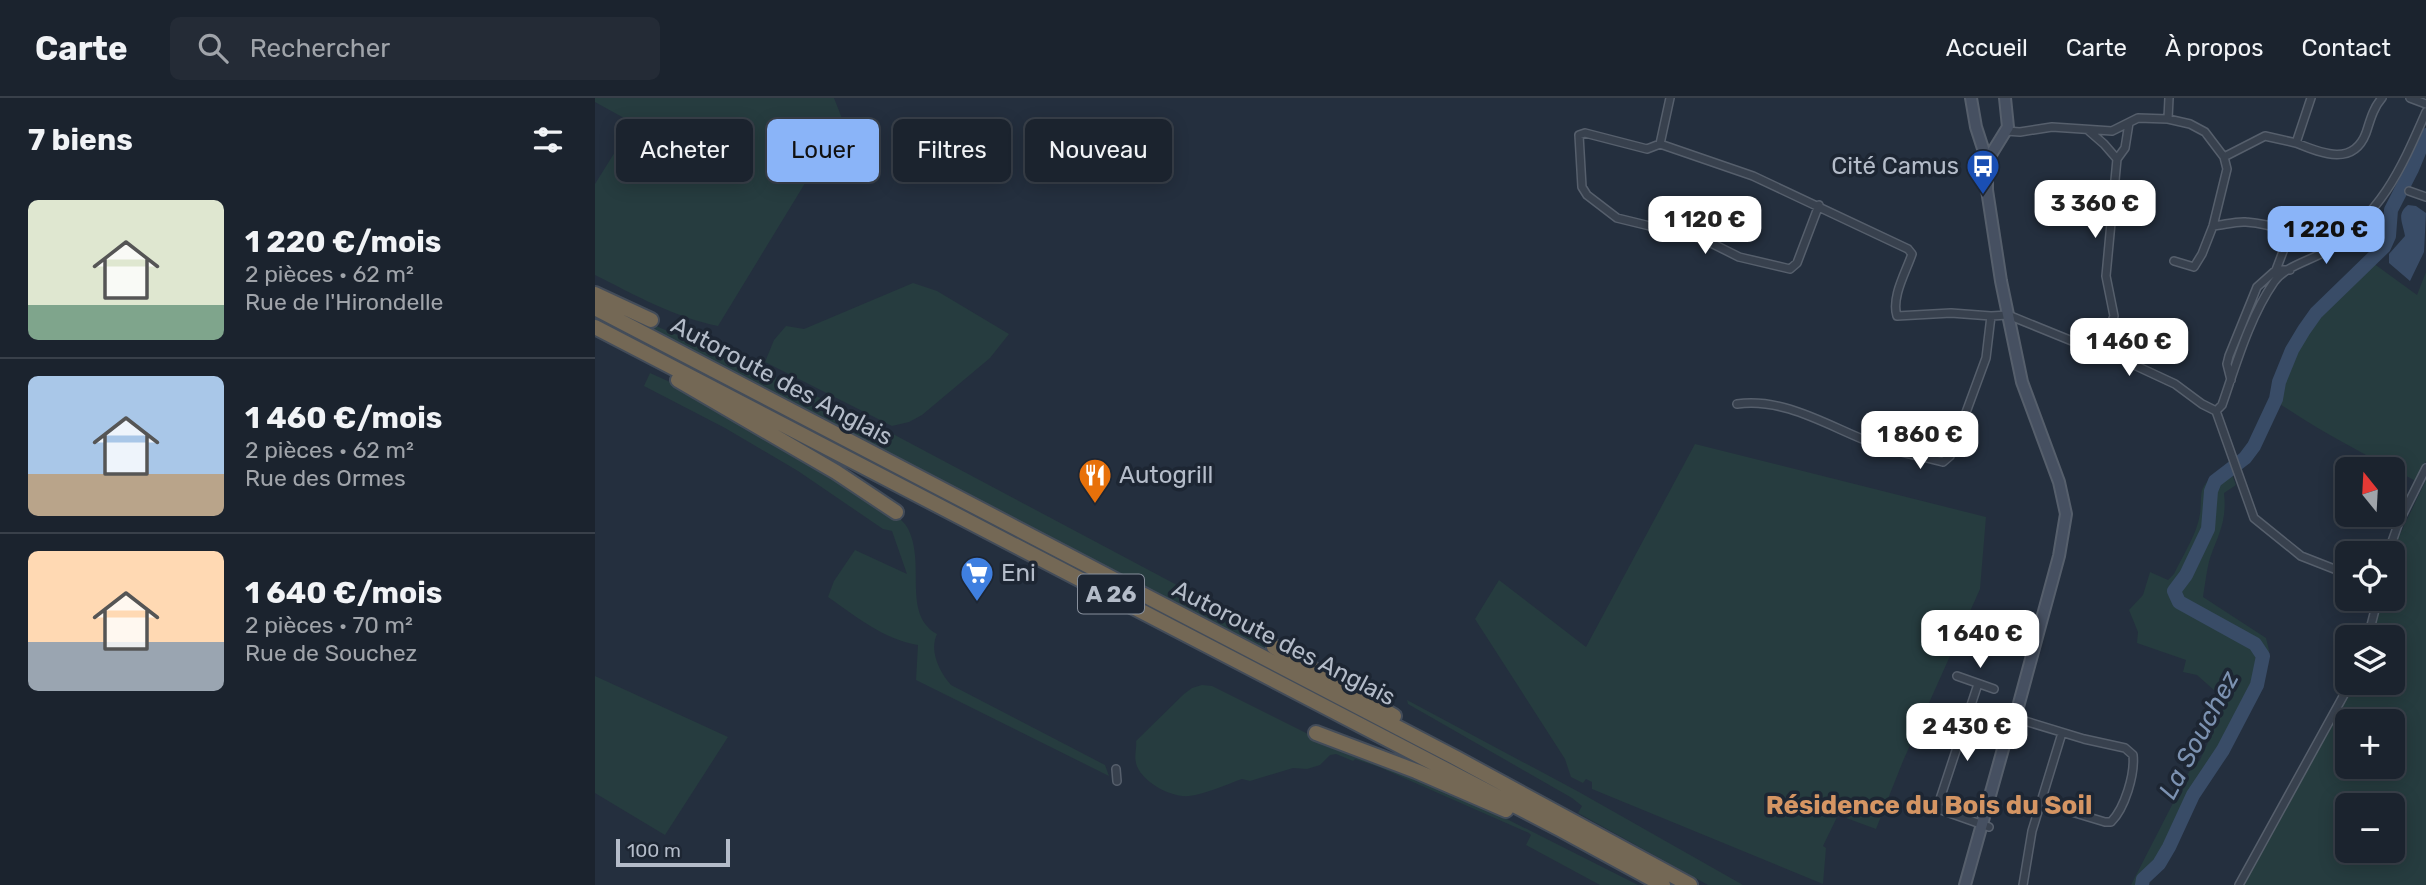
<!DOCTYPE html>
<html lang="fr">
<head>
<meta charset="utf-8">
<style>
  body { margin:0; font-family:Rubik,sans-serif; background:#242b36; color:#f1f3f6; height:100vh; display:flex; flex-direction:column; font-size:26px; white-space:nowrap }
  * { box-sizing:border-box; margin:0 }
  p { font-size:23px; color:#a0a4aa }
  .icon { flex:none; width:38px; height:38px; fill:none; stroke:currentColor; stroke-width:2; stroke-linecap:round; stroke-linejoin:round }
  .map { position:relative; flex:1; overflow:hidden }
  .sheet { display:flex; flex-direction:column; background:#1b232e; width:595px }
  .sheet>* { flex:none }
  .banner { position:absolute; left:21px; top:21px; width:665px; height:63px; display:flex; gap:14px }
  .needle { width:46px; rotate:342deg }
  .fabs { position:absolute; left:1740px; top:359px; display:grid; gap:14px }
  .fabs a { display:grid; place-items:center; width:70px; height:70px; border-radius:10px; background:#1b232e; box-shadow:0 4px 18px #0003,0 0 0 2px #39404a; font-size:35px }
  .scale { position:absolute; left:21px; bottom:18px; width:114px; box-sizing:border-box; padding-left:7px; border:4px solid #b4bcc9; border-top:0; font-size:19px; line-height:24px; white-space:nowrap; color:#b4bcc9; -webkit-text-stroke:5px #1d2633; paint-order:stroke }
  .price { position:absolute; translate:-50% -60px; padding:0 16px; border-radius:14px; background:#fff; color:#222; font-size:23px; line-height:46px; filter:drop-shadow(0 2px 4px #0008) }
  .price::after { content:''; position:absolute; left:50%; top:42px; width:21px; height:16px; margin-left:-10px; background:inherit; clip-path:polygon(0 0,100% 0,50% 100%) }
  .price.on { background:#8ab4f8; color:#111 }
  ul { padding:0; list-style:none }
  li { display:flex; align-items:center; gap:21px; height:175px; padding:0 28px }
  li+li { border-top:2px solid #39404a }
  li span { display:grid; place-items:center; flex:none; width:196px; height:140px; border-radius:10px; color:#555 }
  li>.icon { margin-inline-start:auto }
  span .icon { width:84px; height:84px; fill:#fffc; stroke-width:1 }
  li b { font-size:30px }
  h2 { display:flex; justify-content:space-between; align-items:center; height:84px; padding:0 28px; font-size:30px }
  .pill { padding:0 24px; border-radius:10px; background:#1b232e; box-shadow:0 4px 18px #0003,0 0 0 2px #39404a; font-size:24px; line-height:63px }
  .pill.on { background:#8ab4f8; color:#111 }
  header { display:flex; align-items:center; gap:42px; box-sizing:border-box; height:98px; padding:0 35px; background:#1b232e; border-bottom:2px solid #39404a }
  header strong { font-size:33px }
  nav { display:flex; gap:38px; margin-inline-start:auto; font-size:24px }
  .search { width:490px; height:63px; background:#242b36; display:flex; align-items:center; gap:18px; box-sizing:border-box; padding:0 24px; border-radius:10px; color:#a0a4aa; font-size:26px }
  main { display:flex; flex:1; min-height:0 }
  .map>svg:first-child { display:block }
  .green { fill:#263c3f; fill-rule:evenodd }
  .water { fill:#394c67 }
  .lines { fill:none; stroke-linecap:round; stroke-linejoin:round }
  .river { stroke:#394c67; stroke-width:14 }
  .minor-casing { stroke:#565f6c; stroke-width:10 }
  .secondary-casing { stroke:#565f6c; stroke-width:14 }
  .motorway-casing { stroke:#434c59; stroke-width:18 }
  .minor { stroke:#38414e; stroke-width:7 }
  .secondary { stroke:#465061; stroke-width:10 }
  .motorway { stroke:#746855; stroke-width:14 }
  .labels { text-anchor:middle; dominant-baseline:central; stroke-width:7; stroke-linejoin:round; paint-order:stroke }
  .shield { fill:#1d2633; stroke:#878f9c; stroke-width:2 }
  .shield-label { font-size:23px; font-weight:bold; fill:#b4bcc9 }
  .poi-label { font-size:24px; fill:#b4bcc9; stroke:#1d2633; text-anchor:start }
  .street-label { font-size:24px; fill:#b4bcc9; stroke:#1d2633 }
  .water-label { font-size:26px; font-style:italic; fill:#7c92b1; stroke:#1d2633 }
  .neighbourhood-label { font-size:26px; font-weight:bold; fill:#d59563; stroke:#1d2633 }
</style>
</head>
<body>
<header>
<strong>Carte</strong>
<div class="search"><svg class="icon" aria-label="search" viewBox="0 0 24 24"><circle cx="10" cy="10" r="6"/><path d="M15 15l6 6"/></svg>Rechercher</div>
<nav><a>Accueil</a><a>Carte</a><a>À propos</a><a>Contact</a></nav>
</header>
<main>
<section class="sheet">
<h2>7 biens<svg class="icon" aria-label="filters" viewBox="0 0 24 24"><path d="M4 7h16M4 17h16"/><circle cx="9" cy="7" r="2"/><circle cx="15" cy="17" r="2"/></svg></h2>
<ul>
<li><span style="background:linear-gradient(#dfe7d0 75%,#7fa58c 0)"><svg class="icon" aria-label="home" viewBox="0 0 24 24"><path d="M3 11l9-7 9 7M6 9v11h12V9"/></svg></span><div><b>1 220 €/mois</b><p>2 pièces · 62 m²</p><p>Rue de l'Hirondelle</p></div></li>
<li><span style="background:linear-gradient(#a9c7e8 70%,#b9a48a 0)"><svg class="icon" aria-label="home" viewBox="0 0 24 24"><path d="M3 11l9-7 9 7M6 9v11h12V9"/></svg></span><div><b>1 460 €/mois</b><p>2 pièces · 62 m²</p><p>Rue des Ormes</p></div></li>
<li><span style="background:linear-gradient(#ffd9b3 65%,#9aa5b1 0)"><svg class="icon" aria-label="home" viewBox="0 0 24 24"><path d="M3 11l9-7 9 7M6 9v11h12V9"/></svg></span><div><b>1 640 €/mois</b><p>2 pièces · 70 m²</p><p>Rue de Souchez</p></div></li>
</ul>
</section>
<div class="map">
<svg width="1831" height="787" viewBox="0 0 1831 787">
  <rect width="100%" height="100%" fill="#242f3e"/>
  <path class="green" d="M0,0H239L248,23L123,228C79,219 40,197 0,177V86L38,25L0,4Z
    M1778,165L1822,197L1831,174V363L1821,383C1774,359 1728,335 1685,306L1682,301L1699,253L1715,228Z
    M318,185L342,193L414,236L395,260L327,317L314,324L297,328L170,264L179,242L191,228L209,231Z
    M54,225L201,288L298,336L580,486L698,564L696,567L160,284L51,229Z
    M55,275L75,284L200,356C212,367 226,371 238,382C257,393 301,411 312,429C332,464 306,516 342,536C334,553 344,573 356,587L510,667L514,678L321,582L323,547C290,542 260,518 233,499L239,483L260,452L312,476L297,433L288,431L203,373L130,330L49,288Z
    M1100,346L1391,419L1385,491L1308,663L1281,731L1243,717L1228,748L1231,750L1228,786L997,691V684L991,681L988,685L976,679L970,661L880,521L904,482L991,549Z
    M1633,366L1641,387L1629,395C1632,423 1624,435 1615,460C1612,470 1610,487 1608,499L1671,540L1674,552L1666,594L1636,649L1619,675L1606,690L1599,710L1580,743L1551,787H1536L1596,670L1605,662L1629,609V601L1602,577L1588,574L1591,562L1542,545L1543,534L1534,512L1548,497L1555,474L1573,482L1579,476C1586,461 1595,447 1601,431C1614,394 1592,395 1633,366Z
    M1831,382V787H1647L1759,585L1797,584V539H1776L1786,501L1797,500V453ZM1752,623H1797V668H1752ZM1752,707H1797V752H1752Z
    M0,578L133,639L70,737L0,695Z
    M607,587L617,588L719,639L803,671L892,711L1043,787H1005L931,747L936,737L934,735L784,669L760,661L758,663L741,656L735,657L725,667L712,671L698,670L655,683L647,681C630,687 611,696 594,698C576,700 545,683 541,665C539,658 542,650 541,643L589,596L597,590Z
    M812,602L984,694L1148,787H1113L983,715L987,708L977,700L813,606Z"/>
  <path class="water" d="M1813,107L1821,108L1831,115L1829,154L1815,183L1794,165V156L1810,138C1808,125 1801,116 1813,107Z"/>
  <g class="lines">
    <path class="river" d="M1547,787L1548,781L1564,766L1574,749L1598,697L1628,652L1662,587L1668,558L1660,546L1584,504L1579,493L1591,477L1613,431L1616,393L1620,383L1650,360L1659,348L1681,301L1684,284L1697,252L1709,232L1721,215L1789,149L1794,138L1796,112L1817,71L1831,37"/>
    <defs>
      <path id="minor" d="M1815,0L1831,6
        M1573,21L1574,0
        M1411,33L1425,34L1457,29L1517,33L1543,20L1573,21L1595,26L1610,34L1629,59L1632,71L1618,128L1607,156L1599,169L1579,163
        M1494,33L1509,46L1522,61L1511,178L1519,218L1507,252
        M1701,45C1726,55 1758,69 1771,35C1775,23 1778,10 1787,0
        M1065,46L1052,51L990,35L984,37L987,89L992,97L1022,120L1108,141L1144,159L1195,171L1202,165L1224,107
        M1065,46L1158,78L1313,151L1317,156C1311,174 1296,199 1302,218L1356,215L1396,218
        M1065,46L1075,0
        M1629,59L1670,38L1701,45L1716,0
        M1522,61L1530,50L1534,25
        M1814,93L1831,99
        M1618,128C1629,127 1641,123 1651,124C1678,126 1708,137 1729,153
        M1681,172L1695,135
        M1636,282L1632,266L1634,258L1662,189L1681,172H1695
        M1142,306C1191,299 1236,330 1280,346C1301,354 1325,358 1348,364L1355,358L1391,260L1396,218L1413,217L1477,243L1507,252L1580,286L1607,306L1621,313L1659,420L1706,458L1752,476
        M1621,313L1627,307C1641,267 1654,220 1679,184C1689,169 1714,163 1729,154C1786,116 1805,74 1831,14
        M1793,455L1804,424L1831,370
        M1773,539L1783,500
        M1362,578L1399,591
        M1383,586L1343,707L1346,712L1394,729
        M1420,620L1489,641L1530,650L1538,657C1540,676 1530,710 1516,724H1510L1447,705
        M521,671L522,683
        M1428,787L1437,733L1467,635
        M1644,787L1756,584"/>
      <path id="secondary" d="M1392,63L1413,29L1410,0
        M1370,787L1408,651L1420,620L1464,458L1471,416L1464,384L1427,284L1406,183L1392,92V63L1381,29L1376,0"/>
      <path id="motorway" d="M0,196L56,222
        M0,210L861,660L1095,787
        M0,229L965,731L1068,787
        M83,282L241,374L301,414
        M679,549L799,618
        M721,635L821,673L911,712"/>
    </defs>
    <use href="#minor" class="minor-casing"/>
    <use href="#secondary" class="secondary-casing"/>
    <use href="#motorway" class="motorway-casing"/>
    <use href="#minor" class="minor"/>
    <use href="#secondary" class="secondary"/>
    <use href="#motorway" class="motorway"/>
  </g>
  <defs>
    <symbol id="bus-pin" viewBox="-11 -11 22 30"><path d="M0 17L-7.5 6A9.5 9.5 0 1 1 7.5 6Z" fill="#1a4fb4" stroke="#1d2633"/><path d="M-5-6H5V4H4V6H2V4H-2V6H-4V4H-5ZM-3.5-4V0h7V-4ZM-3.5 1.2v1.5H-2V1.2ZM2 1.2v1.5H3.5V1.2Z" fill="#fff"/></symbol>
    <symbol id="restaurant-pin" viewBox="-11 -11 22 30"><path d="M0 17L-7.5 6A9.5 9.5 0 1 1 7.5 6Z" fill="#e8710a" stroke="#1d2633"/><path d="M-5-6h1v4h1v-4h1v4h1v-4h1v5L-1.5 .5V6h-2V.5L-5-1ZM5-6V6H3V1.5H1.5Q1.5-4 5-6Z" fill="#fff"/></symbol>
    <symbol id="supermarket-pin" viewBox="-11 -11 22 30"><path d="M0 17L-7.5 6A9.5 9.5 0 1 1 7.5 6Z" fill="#3f7fe0" stroke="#1d2633"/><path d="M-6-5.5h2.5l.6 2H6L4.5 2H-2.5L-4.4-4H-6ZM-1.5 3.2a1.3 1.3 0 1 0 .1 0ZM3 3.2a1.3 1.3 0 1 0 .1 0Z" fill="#fff"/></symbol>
  </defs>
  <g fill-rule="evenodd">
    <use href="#bus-pin" x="1369" y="49" width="38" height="52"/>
    <use href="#restaurant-pin" x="481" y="358" width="38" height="52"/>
    <use href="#supermarket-pin" x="363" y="456" width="38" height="52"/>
  </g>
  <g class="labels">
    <rect class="shield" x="483" y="476.5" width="66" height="39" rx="5"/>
    <g class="shield-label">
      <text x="516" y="496">A 26</text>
    </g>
    <g class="poi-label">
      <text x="1364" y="68" text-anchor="end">Cité Camus</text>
      <text x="524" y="377">Autogrill</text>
      <text x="406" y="475">Eni</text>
    </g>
    <g class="street-label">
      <text transform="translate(187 283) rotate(28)">Autoroute des Anglais</text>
      <text transform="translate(689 545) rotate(27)">Autoroute des Anglais</text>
    </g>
    <g class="water-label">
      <text transform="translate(1604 637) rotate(-62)">La Souchez</text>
    </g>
    <g class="neighbourhood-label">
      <text x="1334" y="707">Résidence du Bois du Soil</text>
    </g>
  </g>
</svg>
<div class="fabs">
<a><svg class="needle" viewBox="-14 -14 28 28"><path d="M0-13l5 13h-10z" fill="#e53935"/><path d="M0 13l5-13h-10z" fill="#a0a4aa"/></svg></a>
<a><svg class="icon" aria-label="locate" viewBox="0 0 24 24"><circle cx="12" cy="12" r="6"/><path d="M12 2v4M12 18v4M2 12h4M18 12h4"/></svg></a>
<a><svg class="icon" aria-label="layers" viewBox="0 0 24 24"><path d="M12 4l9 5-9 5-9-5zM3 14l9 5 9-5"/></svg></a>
<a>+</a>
<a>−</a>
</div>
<div class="scale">100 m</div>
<b class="price" style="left:1500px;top:142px">3 360 €</b>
<b class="price" style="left:1110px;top:158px">1 120 €</b>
<b class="price on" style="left:1731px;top:168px">1 220 €</b>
<b class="price" style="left:1534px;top:280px">1 460 €</b>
<b class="price" style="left:1325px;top:373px">1 860 €</b>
<b class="price" style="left:1385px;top:572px">1 640 €</b>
<b class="price" style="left:1372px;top:665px">2 430 €</b>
<div class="banner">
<a class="pill">Acheter</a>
<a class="pill on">Louer</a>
<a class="pill">Filtres</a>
<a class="pill">Nouveau</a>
</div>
</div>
</main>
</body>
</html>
